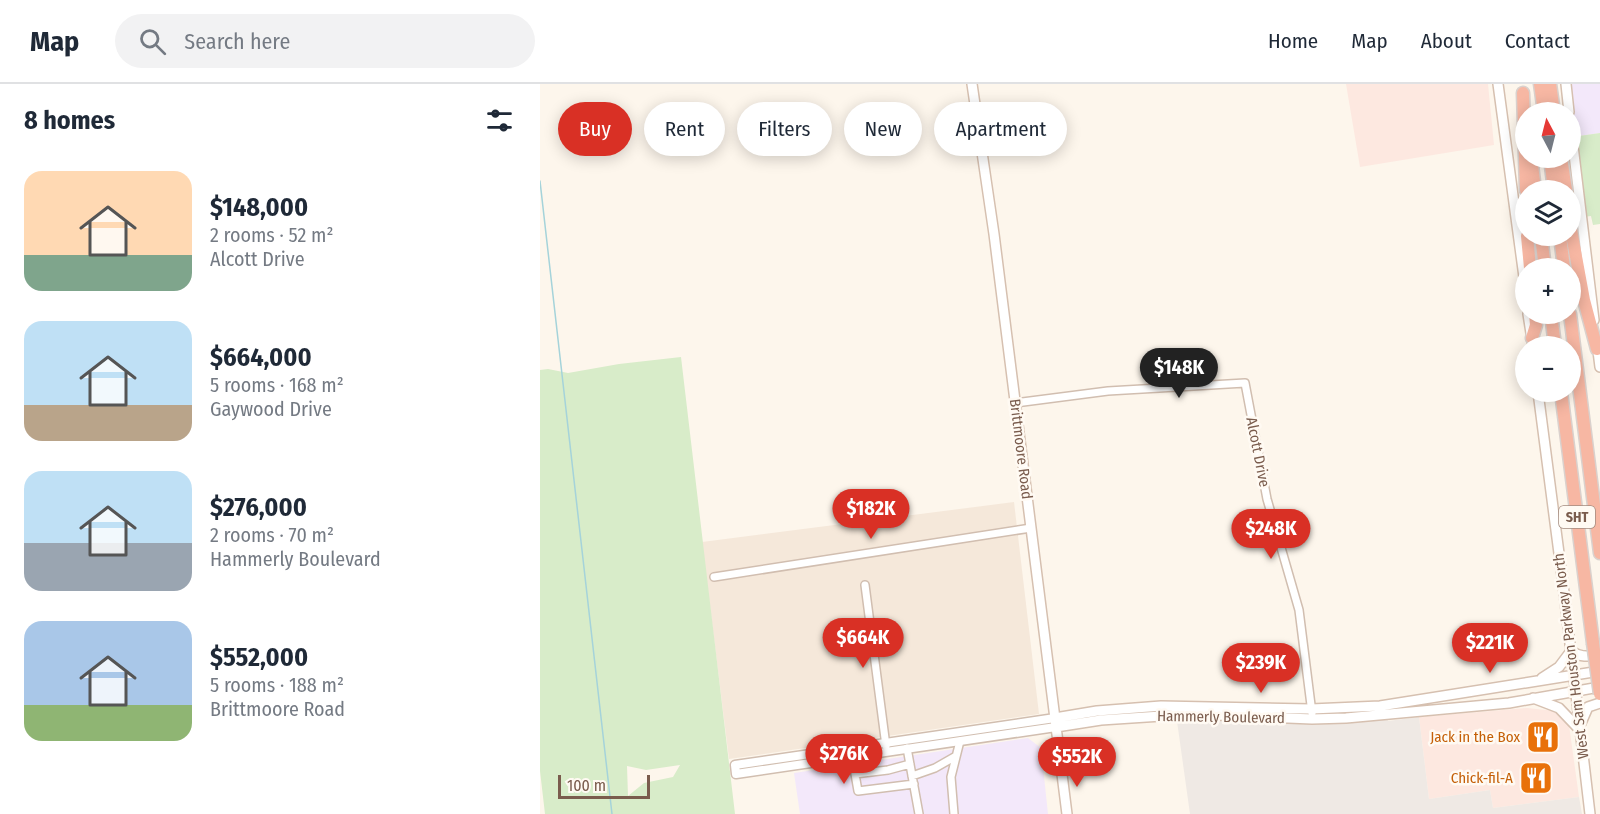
<!DOCTYPE html>
<html lang="en">
<head>
<meta charset="utf-8">
<style>
  body { margin:0; font-family:"Fira Sans Condensed",sans-serif; background:#f2f2f3; color:#1f2937; height:100vh; display:flex; flex-direction:column; font-size:22px; white-space:nowrap }
  * { box-sizing:border-box; margin:0 }
  p { font-size:20px; color:#747a83 }
  .icon { flex:none; width:33px; height:33px; fill:none; stroke:currentColor; stroke-width:2; stroke-linecap:round; stroke-linejoin:round }
  .map { position:relative; flex:1; overflow:hidden }
  .sheet { display:flex; flex-direction:column; background:#fff; width:540px }
  .sheet>* { flex:none }
  .banner { position:absolute; left:18px; top:18px; width:570px; height:54px; display:flex; gap:12px }
  .needle { width:39px; rotate:353deg }
  .controls { position:absolute; left:975px; top:18px; display:grid; gap:12px }
  .controls a { display:grid; place-items:center; width:66px; height:66px; border-radius:50%; background:#fff; box-shadow:0 3px 15px #0003; font-size:30px }
  .scale { position:absolute; left:18px; bottom:15px; width:92px; box-sizing:border-box; padding-left:6px; border:3px solid #7a5c4d; border-top:0; font-size:16px; line-height:21px; white-space:nowrap; color:#7a5c4d; -webkit-text-stroke:4px #fffaf3; paint-order:stroke }
  .price { position:absolute; translate:-50% -51px; padding:0 14px; border-radius:21px; background:#d93025; color:#fff; font-size:20px; line-height:39px; filter:drop-shadow(0 2px 3px #0008) }
  .price::after { content:''; position:absolute; left:50%; top:36px; width:18px; height:14px; margin-left:-9px; background:inherit; clip-path:polygon(0 0,100% 0,50% 100%) }
  .price.active { background:#222; color:#fff }
  ul { padding:0; list-style:none }
  li { display:flex; align-items:center; gap:18px; height:150px; padding:0 24px }
  li span { display:grid; place-items:center; flex:none; width:168px; height:120px; border-radius:18px; color:#555 }
  li>.icon { margin-inline-start:auto }
  span .icon { width:72px; height:72px; fill:#fffc; stroke-width:1 }
  li b { font-size:26px }
  h2 { display:flex; justify-content:space-between; align-items:center; height:72px; padding:0 24px; font-size:26px }
  .chip { padding:0 21px; border-radius:27px; background:#fff; box-shadow:0 3px 15px #0003; font-size:21px; line-height:54px }
  .chip.active { background:#d93025; color:#fff }
  header { display:flex; align-items:center; gap:36px; box-sizing:border-box; height:84px; padding:0 30px; background:#fff; border-bottom:2px solid #e0e1e3 }
  header strong { font-size:28px }
  nav { display:flex; gap:33px; margin-inline-start:auto; font-size:21px }
  .search { width:420px; height:54px; background:#f2f2f3; display:flex; align-items:center; gap:15px; box-sizing:border-box; padding:0 21px; border-radius:33px; color:#747a83; font-size:22px }
  main { display:flex; flex:1; min-height:0 }
  .map>svg:first-child { display:block }
  .residential { fill:#f5e8da }
  .commercial { fill:#fde8e0 }
  .industrial { fill:#efe9e4 }
  .education { fill:#f3e8fa }
  .green { fill:#d8ecc9; fill-rule:evenodd }
  .lines { fill:none; stroke-linecap:round; stroke-linejoin:round }
  .stream { stroke:#a5d3da; stroke-width:1.5 }
  .minor-casing { stroke:#d1beb0; stroke-width:10 }
  .tertiary-casing { stroke:#d1beb0; stroke-width:11 }
  .secondary-casing { stroke:#d6c0b0; stroke-width:12 }
  .motorway-casing { stroke:#dad1cd; stroke-width:15 }
  .minor { stroke:#fff; stroke-width:7 }
  .tertiary { stroke:#fff; stroke-width:8 }
  .secondary { stroke:#fff; stroke-width:9 }
  .motorway { stroke:#f7b7a3; stroke-width:12 }
  .motorway-bridge-casing { stroke:#dad1cd; stroke-width:15; stroke-linecap:butt }
  .motorway-bridge { stroke:#f7b7a3; stroke-width:12 }
  .labels { text-anchor:middle; dominant-baseline:central; stroke-width:5; stroke-linejoin:round; paint-order:stroke }
  .shield { fill:#fffaf3; stroke:#a28b7f; stroke-width:1.5 }
  .shield-label { font-size:14px; font-weight:bold; fill:#7a5c4d }
  .street-label { font-size:15px; fill:#7a5c4d; stroke:#fffaf3 }
  .food-label { font-size:15px; fill:#c56008; stroke:#fffaf3; text-anchor:end }
</style>
</head>
<body>
<header>
<strong>Map</strong>
<div class="search"><svg class="icon" aria-label="search" viewBox="0 0 24 24"><circle cx="10" cy="10" r="6"/><path d="M15 15l6 6"/></svg>Search here</div>
<nav><a>Home</a><a>Map</a><a>About</a><a>Contact</a></nav>
</header>
<main>
<section class="sheet">
<h2>8 homes<svg class="icon" aria-label="filters" viewBox="0 0 24 24"><path d="M4 7h16M4 17h16"/><circle cx="9" cy="7" r="2"/><circle cx="15" cy="17" r="2"/></svg></h2>
<ul>
<li><span style="background:linear-gradient(#ffd9b3 70%,#7fa58c 0)"><svg class="icon" aria-label="home" viewBox="0 0 24 24"><path d="M3 11l9-7 9 7M6 9v11h12V9"/></svg></span><div><b>$148,000</b><p>2 rooms · 52 m²</p><p>Alcott Drive</p></div></li>
<li><span style="background:linear-gradient(#bfe0f5 70%,#b9a48a 0)"><svg class="icon" aria-label="home" viewBox="0 0 24 24"><path d="M3 11l9-7 9 7M6 9v11h12V9"/></svg></span><div><b>$664,000</b><p>5 rooms · 168 m²</p><p>Gaywood Drive</p></div></li>
<li><span style="background:linear-gradient(#bfe0f5 60%,#9aa5b1 0)"><svg class="icon" aria-label="home" viewBox="0 0 24 24"><path d="M3 11l9-7 9 7M6 9v11h12V9"/></svg></span><div><b>$276,000</b><p>2 rooms · 70 m²</p><p>Hammerly Boulevard</p></div></li>
<li><span style="background:linear-gradient(#a9c7e8 70%,#8fb573 0)"><svg class="icon" aria-label="home" viewBox="0 0 24 24"><path d="M3 11l9-7 9 7M6 9v11h12V9"/></svg></span><div><b>$552,000</b><p>5 rooms · 188 m²</p><p>Brittmoore Road</p></div></li>
</ul>
</section>
<div class="map">
<svg width="1060" height="730" viewBox="0 0 1060 730">
  <rect width="100%" height="100%" fill="#fdf6ec"/>
  <path class="residential" d="M474,418L499,630L189,675L162,458Z"/>
  <path class="commercial" d="M806,0H948L954,61L820,83Z
    M987,624L1016,627L1029,641L1039,713L953,724L950,706L889,715L879,633Z"/>
  <path class="industrial" d="M636,630L773,635L847,630L848,637L879,633L889,715L950,706L953,724L1039,713L1042,730H650Z"/>
  <path class="education" d="M1026,0H1060V49L1032,53Z
    M488,654L501,664L508,730H260L254,689Z"/>
  <path class="green" d="M1060,49V140L1053,141L1051,132L1042,133L1032,53Z
    M141,273L195,730H5L0,687V286L8,285L28,289L79,280ZM140,681L133,693L104,699L88,712L87,682L106,686Z"/>
  <g class="lines">
    <path class="stream" d="M0,97L72,730"/>
    <defs>
      <path id="minor" d="M475,319L568,307L705,299L727,415L759,526L772,629
        M174,493L491,444
        M325,501L346,662
        M367,664L379,730
        M370,680L348,686L315,690L318,707L374,700
        M372,692L395,684L416,672
        M414,730L411,693L420,657"/>
      <path id="tertiary" d="M515,634L195,681L196,690L516,643"/>
      <path id="secondary" d="M432,0L454,150L527,730
        M958,0L986,208
        M1026,0L1029,28
        M1030,37L1054,236
        M988,230L993,262
        M1057,259L1060,283
        M998,308L1023,500L1050,730
        M1031,567C1041,574 1048,572 1060,571
        M1002,594L1019,583L1031,567
        M993,614L1019,624L1039,645
        M515,634L557,627L621,622L771,625L840,622L1060,587
        M1041,639L1048,623L1060,619
        M516,643L561,636L652,630L772,635L806,634L969,619L1060,603"/>
      <path id="motorway" d="M1000,0L1004,28
        M1010,0L1014,28
        M983,9L986,106
        M1010,74L1014,106
        M1021,74L1026,106
        M992,81L995,106
        M1030,140L1044,216L1057,265
        M987,152L990,184
        M1001,152L1005,184
        M1020,152L1024,184
        M1011,230L1015,262
        M1030,230L1060,469
        M992,254L996,241L995,230
        M1021,308L1053,559"/>
    </defs>
    <use href="#minor" class="minor-casing"/>
    <use href="#tertiary" class="tertiary-casing"/>
    <use href="#secondary" class="secondary-casing"/>
    <use href="#motorway" class="motorway-casing"/>
    <use href="#minor" class="minor"/>
    <use href="#tertiary" class="tertiary"/>
    <use href="#secondary" class="secondary"/>
    <use href="#motorway" class="motorway"/>
    <defs>
      <path id="motorway-bridge" d="M1053,559L1060,610"/>
    </defs>
    <use href="#motorway-bridge" class="motorway-bridge-casing"/>
    <use href="#motorway-bridge" class="motorway-bridge"/>
  </g>
  <defs>
    <symbol id="restaurant-square" viewBox="-11 -11 22 22"><rect x="-9" y="-9" width="18" height="18" rx="4" fill="#e8710a" stroke="#fffaf3"/><path d="M-5-6h1v4h1v-4h1v4h1v-4h1v5L-1.5 .5V6h-2V.5L-5-1ZM5-6V6H3V1.5H1.5Q1.5-4 5-6Z" fill="#fff"/></symbol>
  </defs>
  <g fill-rule="evenodd">
    <use href="#restaurant-square" x="984" y="634" width="38" height="38"/>
    <use href="#restaurant-square" x="977" y="675" width="38" height="38"/>
  </g>
  <g class="labels">
    <rect class="shield" x="1019" y="422" width="36" height="22" rx="4.5"/>
    <g class="shield-label">
      <text x="1037" y="433">SHT</text>
    </g>
    <g class="street-label">
      <text transform="translate(481 365) rotate(83)">Brittmoore Road</text>
      <text transform="translate(718 368) rotate(79)">Alcott Drive</text>
      <text transform="translate(1031 572) rotate(-97)">West Sam Houston Parkway North</text>
      <text transform="translate(681 633) rotate(1)">Hammerly Boulevard</text>
    </g>
    <g class="food-label">
      <text x="980" y="653">Jack in the Box</text>
      <text x="973" y="694">Chick-fil-A</text>
    </g>
  </g>
</svg>
<div class="controls">
<a><svg class="needle" viewBox="-14 -14 28 28"><path d="M0-13l5 13h-10z" fill="#e53935"/><path d="M0 13l5-13h-10z" fill="#747a83"/></svg></a>
<a><svg class="icon" aria-label="layers" viewBox="0 0 24 24"><path d="M12 4l9 5-9 5-9-5zM3 14l9 5 9-5"/></svg></a>
<a>+</a>
<a>−</a>
</div>
<div class="scale">100 m</div>
<b class="price active" style="left:639px;top:315px">$148K</b>
<b class="price" style="left:331px;top:456px">$182K</b>
<b class="price" style="left:731px;top:476px">$248K</b>
<b class="price" style="left:323px;top:585px">$664K</b>
<b class="price" style="left:950px;top:590px">$221K</b>
<b class="price" style="left:721px;top:610px">$239K</b>
<b class="price" style="left:304px;top:701px">$276K</b>
<b class="price" style="left:537px;top:704px">$552K</b>
<div class="banner">
<a class="chip active">Buy</a>
<a class="chip">Rent</a>
<a class="chip">Filters</a>
<a class="chip">New</a>
<a class="chip">Apartment</a>
</div>
</div>
</main>
</body>
</html>
